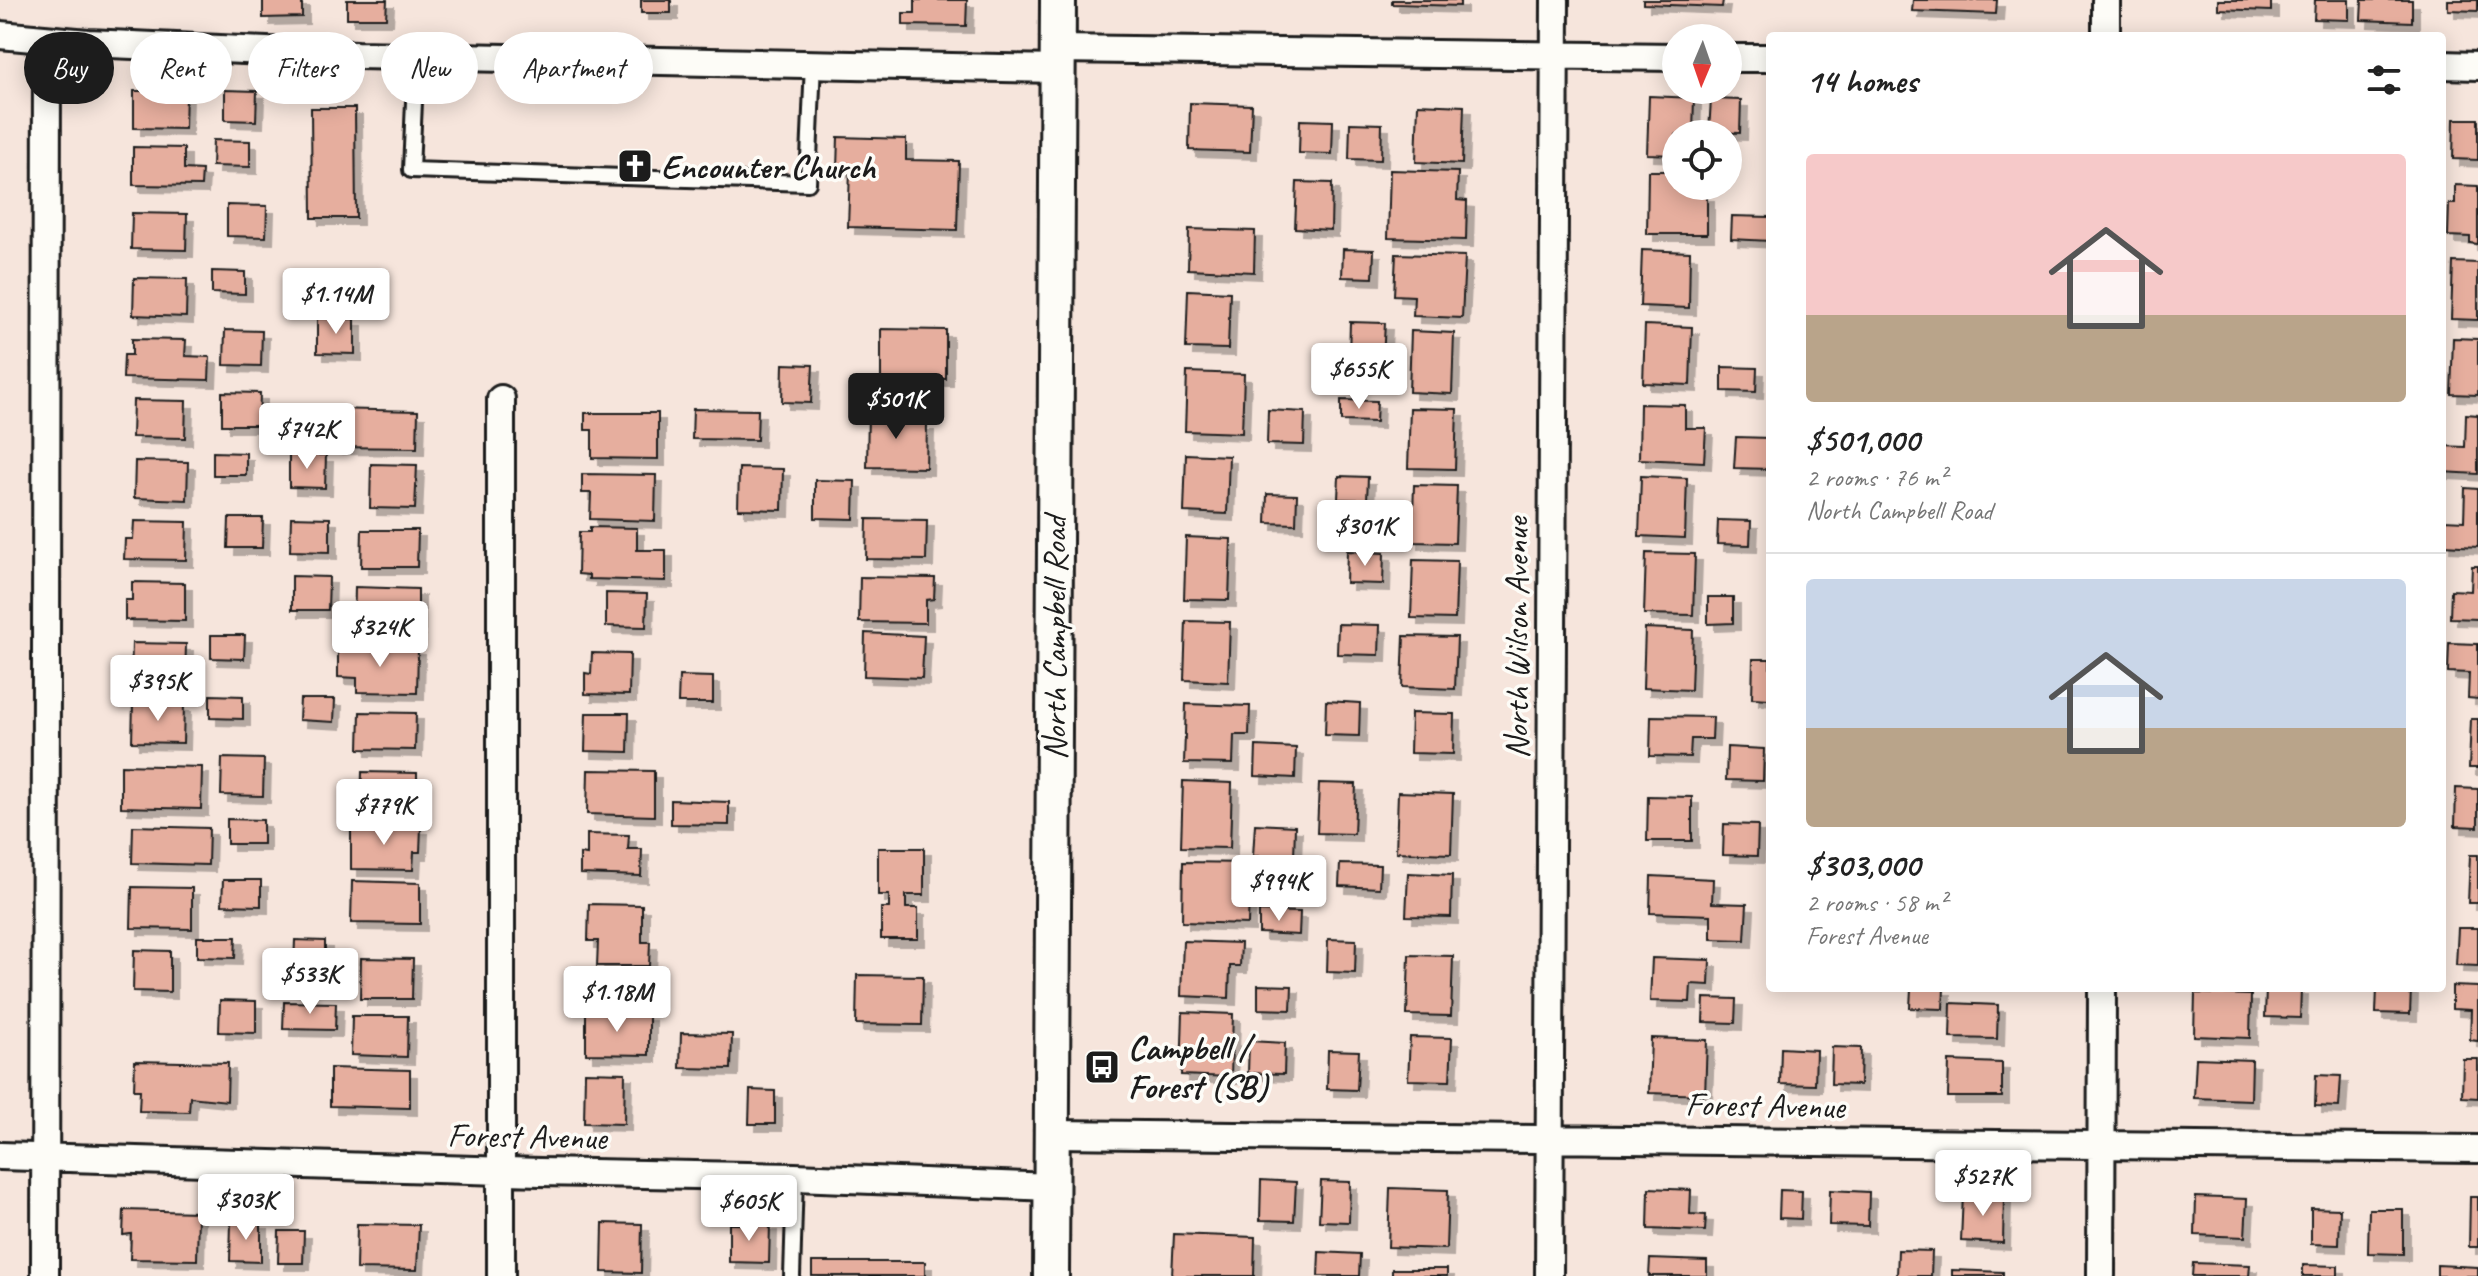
<!DOCTYPE html>
<html lang="en">
<head>
<meta charset="utf-8">
<style>
  body { margin:0; font-family:Caveat,sans-serif; background:#f6f6f6; color:#222; height:100vh; display:flex; flex-direction:column; font-size:30px; white-space:nowrap }
  * { box-sizing:border-box; margin:0 }
  p { font-size:26px; color:#767676 }
  .icon { flex:none; width:44px; height:44px; fill:none; stroke:currentColor; stroke-width:2; stroke-linecap:round; stroke-linejoin:round }
  .map { position:relative; flex:1; overflow:hidden }
  .drawer { position:absolute; left:1766px; top:32px; width:680px; height:960px; display:flex; flex-direction:column; background:#fff; border-radius:8px; box-shadow:0 4px 20px #0003 }
  .drawer>* { flex:none }
  .hud { position:absolute; left:24px; top:32px; width:760px; height:72px; display:flex; gap:16px }
  .needle { width:52px; rotate:182deg }
  .tools { position:absolute; left:1662px; top:24px; display:grid; gap:16px }
  .tools a { display:grid; place-items:center; width:80px; height:80px; border-radius:50%; background:#fff; box-shadow:0 4px 20px #0003; font-size:40px }
  .price { position:absolute; translate:-50% -68px; padding:0 18px; border-radius:8px; background:#fff; color:#222; font-size:26px; line-height:52px; filter:drop-shadow(0 2px 4px #0008) }
  .price::after { content:''; position:absolute; left:50%; top:48px; width:24px; height:18px; margin-left:-12px; background:inherit; clip-path:polygon(0 0,100% 0,50% 100%) }
  .price.selected { background:#1c1c1c; color:#fff }
  ul { padding:0; list-style:none }
  li { display:grid; align-content:center; gap:16px; height:424px; padding:0 40px }
  li+li { border-top:2px solid #e0e0e0 }
  li span { display:grid; place-items:center; height:248px; border-radius:8px; color:#555 }
  li>.icon { margin-inline-start:auto }
  span .icon { width:144px; height:144px; fill:#fffc; stroke-width:1 }
  li b { font-size:34px }
  h2 { display:flex; justify-content:space-between; align-items:center; height:96px; padding:0 40px; font-size:34px }
  .chip { padding:0 28px; border-radius:36px; background:#fff; box-shadow:0 4px 20px #0003; font-size:28px; line-height:72px }
  .chip.selected { background:#1c1c1c; color:#fff }
  .map>svg:first-child { display:block }
  .building { fill:#e6ae9e; stroke:#1c1c1c; stroke-width:2; filter:url(#shadow) }
  .lines { fill:none; stroke-linecap:round; stroke-linejoin:round }
  .service-casing { stroke:#1c1c1c; stroke-width:20 }
  .minor-casing { stroke:#1c1c1c; stroke-width:32 }
  .tertiary-casing { stroke:#1c1c1c; stroke-width:40 }
  .service { stroke:#fdfcf7; stroke-width:14 }
  .minor { stroke:#fdfcf7; stroke-width:26 }
  .tertiary { stroke:#fdfcf7; stroke-width:34 }
  .labels { text-anchor:middle; dominant-baseline:central; stroke-width:7; stroke-linejoin:round; paint-order:stroke }
  .poi-label { font-size:34px; font-weight:bold; fill:#1c1c1c; stroke:#fdfcf7; text-anchor:start }
  .street-label { font-size:34px; fill:#1c1c1c; stroke:#fdfcf7 }
</style>
</head>
<body>
<div class="map">
<svg width="2478" height="1276" viewBox="0 0 2478 1276">
  <defs>
    <filter id="shadow"><feDropShadow dx="7" dy="7" stdDeviation="0" flood-color="#0004"/></filter>
  </defs>
  <rect width="100%" height="100%" fill="#f6e5dc"/>
  <filter id="ink" filterUnits="userSpaceOnUse"><feTurbulence type="fractalNoise" baseFrequency=".0125" numOctaves="2"/><feDisplacementMap in="SourceGraphic" scale="16" xChannelSelector="R" yChannelSelector="G"/><feConvolveMatrix kernelMatrix="1 2 1 2 8 2 1 2 1" color-interpolation-filters="sRGB"/></filter>
  <g filter="url(#ink)">
    <path class="building" d="M263,0H302V17L263,18Z
      M347,0H387L386,18H347Z
      M641,0H671V13H641Z
      M915,0H967L966,26L903,25V13H915Z
      M1392,0H1460V6L1392,4Z
      M1643,0H1723L1722,7L1643,4Z
      M1913,0H1997L1996,14L1912,11Z
      M2218,0H2271V11L2218,9Z
      M2315,0H2349V20L2314,19Z
      M2362,0H2412V22L2361,20Z
      M2448,0H2478V11L2448,10Z
      M225,90L257,91L256,121L225,120Z
      M134,91H186L185,129L134,128Z
      M1649,96L1694,98L1693,134H1676V155L1647,154Z
      M1711,99L1741,100L1740,133L1709,132Z
      M1190,103L1252,105L1250,152L1189,150Z
      M1418,104L1464,106L1462,164L1416,162Z
      M311,108H355L356,218H312Z
      M2454,119H2478V160L2453,159Z
      M1300,120L1333,121L1332,154L1299,153Z
      M1350,123L1382,124L1381,160L1349,159Z
      M838,137L906,139V160L959,161L957,230L848,227L850,170L837,169Z
      M213,140L250,141V167L212,166Z
      M133,147L184,148V169L202,170L201,186L133,185Z
      M1390,170L1458,172L1457,200L1467,201L1466,240L1388,238Z
      M1648,171H1676V186H1691V194H1707V234H1647Z
      M1297,182L1332,183L1331,230L1295,228Z
      M2455,185L2478,186V244L2470,243V237L2448,236L2449,204H2455Z
      M227,205L267,206L266,237L227,236Z
      M132,213L187,214L186,250L131,249Z
      M1732,216L1770,217V241L1731,239Z
      M1189,229L1255,231L1254,272L1188,269Z
      M1343,249L1374,250L1373,278L1342,277Z
      M1642,250L1690,252L1689,308L1640,306Z
      M1396,254L1465,256L1462,318L1413,316L1414,296L1394,295Z
      M2453,262L2478,263V320L2451,319Z
      M212,271L245,272V294L212,293Z
      M134,278L187,279L186,317L133,315Z
      M1188,290L1230,292L1228,349L1186,348Z
      M317,318L355,319V354L317,353Z
      M1350,322L1385,323L1383,359L1349,357Z
      M1645,325L1692,327L1690,385L1643,383Z
      M881,329L946,330V379H881Z
      M225,330L262,331L261,366L224,365Z
      M1411,331L1454,333L1452,394L1409,392Z
      M2453,338L2478,339V395L2451,394Z
      M132,339L186,340L185,356L210,357L209,380L123,378L124,355H132Z
      M783,364L813,365L811,403L782,402Z
      M1722,367L1757,368L1756,392L1722,391Z
      M1187,372L1244,374L1242,433L1185,431Z
      M222,392L260,393L259,425H222Z
      M133,400L186,401L185,438L132,437Z
      M1341,400L1377,401L1376,422L1341,421Z
      M1640,404L1685,405V428H1706L1704,462L1639,459Z
      M1410,408L1457,409L1455,469L1408,468Z
      M331,409L418,411L417,448L330,447Z
      M693,409L758,410L757,440L692,439Z
      M1268,410L1305,412L1304,445L1267,444Z
      M868,412L917,413L916,424H927L926,468L867,467Z
      M585,413H658V459L592,458V430H585Z
      M2466,414L2478,415V474L2442,472V446L2465,447Z
      M1736,437L1770,438V469L1734,468Z
      M213,452L246,453V475H213Z
      M1186,454L1229,456L1227,514L1184,512Z
      M289,455H326L325,488L289,487Z
      M135,461L188,462L187,500L134,498Z
      M371,464L417,465L415,509L370,508Z
      M739,468L783,469L782,510L738,509Z
      M582,474L656,475L655,521L590,519L591,493H582Z
      M1339,476L1368,477L1367,500L1338,499Z
      M1641,476L1687,478L1685,538L1639,536Z
      M815,480L855,481L854,519L815,518Z
      M1414,485L1457,486L1455,543L1412,542Z
      M2465,488L2478,489V547L2443,545L2444,520L2464,521Z
      M1267,494L1297,495L1296,524L1266,523Z
      M291,517L330,518V552L290,551Z
      M229,518H263L262,548H228Z
      M867,519L927,520L926,560L866,559Z
      M1718,520L1751,521L1750,545L1717,544Z
      M134,521L187,522L186,560L124,559L125,539H133Z
      M590,527L637,528V550H666V581L589,579V575L578,574L579,532H590Z
      M362,530H418L417,567H361Z
      M1186,537L1231,539L1229,600L1184,599Z
      M1347,551L1384,553L1383,584L1346,583Z
      M1646,553L1695,554L1693,615L1644,614Z
      M1413,560L1457,561L1455,619L1411,618Z
      M2472,566H2478V619L2450,618L2451,590L2471,591Z
      M292,576L329,577L328,610H292Z
      M860,577L935,578L934,599L926,600V623L859,622Z
      M132,582L185,583V621L125,620V600H132Z
      M355,587L418,589V633L354,632Z
      M606,593L647,594L646,627L606,626Z
      M1708,597H1733V623L1708,624Z
      M1186,621L1230,622L1228,682L1184,680Z
      M1338,624L1380,625L1379,655L1337,654Z
      M1645,628L1693,630L1691,690L1643,688Z
      M865,633L924,636L922,678L864,676Z
      M211,635H245L244,659L211,658Z
      M1404,636L1457,637L1455,689L1402,687Z
      M132,643L186,644L185,681L131,680Z
      M2449,643L2478,644V699L2468,698L2469,673L2448,672Z
      M338,647L418,648L417,693L357,692V678L338,677Z
      M592,653L630,654L629,695L585,694V673L591,674Z
      M1753,659H1770V699L1752,698Z
      M679,676L713,677V703H678Z
      M210,695L243,696V719L210,718Z
      M300,699H335L334,722L299,720Z
      M1326,701L1360,703L1359,736L1325,735Z
      M133,703L184,705L183,743L132,742Z
      M1186,704L1250,706L1249,735H1234L1233,764L1184,763Z
      M360,712L416,713L415,750L359,749Z
      M586,713H629L628,752L585,751Z
      M1411,713L1454,714L1453,754L1410,753Z
      M1651,716L1713,717L1712,739H1691L1690,757L1650,756Z
      M2471,719H2478V768H2469Z
      M1256,746L1296,748L1295,778L1255,776Z
      M1727,747L1764,749L1763,781L1726,780Z
      M222,758L264,759L263,796L221,795Z
      M121,765L202,767L201,809L121,807Z
      M588,770L654,771V816L587,814Z
      M362,772L417,773V811L361,810Z
      M1183,781L1232,783L1230,848L1181,847Z
      M1319,783L1356,784L1354,834L1317,833Z
      M2456,788L2478,789V827L2455,826Z
      M1398,792L1453,794L1451,854L1396,852Z
      M1648,796L1692,797V841H1647Z
      M671,800L729,802V825L671,824Z
      M227,819L263,820V844H227Z
      M1255,824L1295,826L1294,858L1253,856Z
      M1724,824L1758,825L1757,856L1723,855Z
      M351,825L421,827L420,852H414L413,870L351,869Z
      M133,826L209,828L208,865L132,863Z
      M587,834L629,835L628,849H642L641,876L580,874V854L587,855Z
      M878,848H924V895H906V908H918V939H881V908H889V895H878Z
      M2470,855H2478V903H2468Z
      M1183,862L1250,863L1248,924L1182,922Z
      M1340,864L1380,865L1379,888L1339,886Z
      M1408,873L1452,875L1451,917L1406,916Z
      M1651,876L1713,879L1712,903L1747,904L1745,940L1711,939V915L1650,913Z
      M223,880H261V906L222,905Z
      M352,881L420,883V924L351,923Z
      M132,887L192,888V929L131,928Z
      M589,904L642,905V942H650L649,966H597L598,941H588Z
      M1259,911L1300,912L1299,935L1259,933Z
      M2458,928H2478V966L2456,965Z
      M197,937H236L235,958L197,957Z
      M1328,939L1356,940L1355,973L1327,972Z
      M295,940L325,941V965H294Z
      M1183,941L1241,943L1240,966H1230L1229,998L1181,996Z
      M134,950L170,951V992L133,991Z
      M1409,955L1453,956L1451,1016L1407,1015Z
      M361,958L413,959L412,999H360Z
      M1652,958L1710,960L1709,985L1691,984L1690,1002L1650,1001Z
      M857,975L923,976L922,1025L856,1024Z
      M1258,985L1292,986L1291,1010L1258,1009Z
      M2452,986L2478,987V1041L2470,1040L2471,1010L2452,1009Z
      M1911,988H1944L1943,1009L1910,1008Z
      M2266,988H2301L2300,1018L2265,1017Z
      M2377,988H2411L2410,1014L2376,1013Z
      M2195,993L2251,995L2250,1038L2194,1036Z
      M1704,998L1736,999L1735,1023L1703,1022Z
      M220,1000L256,1001V1033L219,1032Z
      M284,1002L336,1003L335,1030L283,1029Z
      M1951,1003L1998,1005L1997,1039L1950,1038Z
      M586,1012L649,1014V1055L586,1054Z
      M1183,1012L1233,1014L1231,1077L1181,1075Z
      M352,1016H408L407,1057L351,1055Z
      M681,1033L732,1034L731,1069L680,1068Z
      M1410,1037L1452,1038L1450,1081L1408,1080Z
      M1651,1038L1707,1040L1705,1095L1649,1093Z
      M1249,1041L1285,1043L1284,1074L1248,1073Z
      M1832,1047L1861,1048L1860,1085L1831,1084Z
      M1781,1048L1816,1050L1815,1085L1780,1084Z
      M1328,1050L1359,1051L1357,1090L1327,1089Z
      M2196,1058L2252,1060L2251,1100L2194,1098Z
      M2463,1059H2478V1098L2462,1097Z
      M135,1061L228,1063L227,1101L190,1097L189,1112L139,1111L140,1090H134Z
      M1949,1061L2002,1063V1097H1948Z
      M330,1068L410,1070V1108L330,1106Z
      M585,1072L625,1073L624,1124L584,1123Z
      M2316,1075L2341,1076L2339,1107L2315,1106Z
      M750,1090L775,1091V1124H749Z
      M1261,1180L1296,1182L1294,1221L1260,1220Z
      M1321,1181L1350,1182L1349,1222L1319,1221Z
      M1390,1188L1448,1190L1446,1249L1388,1247Z
      M1649,1188L1691,1190L1690,1214L1706,1215L1705,1231L1648,1229Z
      M1780,1190L1802,1191L1801,1219L1779,1218Z
      M1830,1190L1869,1192L1868,1226L1829,1225Z
      M1963,1194L2004,1195L2003,1243L1961,1241Z
      M2196,1197L2247,1199L2245,1237L2195,1235Z
      M2470,1197H2478V1247H2469Z
      M2311,1208L2340,1209L2339,1245L2311,1244Z
      M2369,1209H2403V1254L2368,1253Z
      M124,1210L198,1212L197,1260L130,1259L131,1234L123,1235Z
      M231,1222H261V1262L230,1261Z
      M603,1223L642,1224L641,1273L602,1272Z
      M357,1224L419,1225L417,1270L356,1269Z
      M729,1224H770L769,1263L729,1262Z
      M279,1231H304L303,1263H278Z
      M1174,1234L1255,1237L1254,1276H1172Z
      M1898,1250L1932,1251L1931,1276H1897Z
      M1319,1252L1360,1254L1359,1276H1318Z
      M1650,1259L1707,1261V1276H1649Z
      M812,1262H925V1276H812Z
      M2193,1263L2250,1265L2249,1276H2192Z
      M2303,1265L2338,1266V1276H2303Z
      M2437,1265L2478,1267V1276H2437Z
      M1392,1269H1447V1276H1392Z
      M1952,1270L2003,1272V1276H1952Z"/>
    <g class="lines">
      <defs>
        <path id="service" d="M416,56L411,170L808,183L813,62
          M792,1276L795,1177"/>
        <path id="minor" d="M0,35L88,43L357,55L1058,69
          M2106,36V0
          M1058,49L1676,57
          M1728,58H1770
          M2442,65L2478,66
          M1052,1134L2478,1149
          M0,1156L540,1172L795,1177L1052,1187
          M45,1276L47,41
          M501,1276V399
          M1549,1276L1555,0
          M2101,1276L2102,988"/>
        <path id="tertiary" d="M1051,1276L1058,0"/>
      </defs>
      <use href="#service" class="service-casing"/>
      <use href="#minor" class="minor-casing"/>
      <use href="#tertiary" class="tertiary-casing"/>
      <use href="#service" class="service"/>
      <use href="#minor" class="minor"/>
      <use href="#tertiary" class="tertiary"/>
    </g>
  </g>
  <defs>
    <symbol id="church-square" viewBox="-11 -11 22 22"><rect x="-9" y="-9" width="18" height="18" rx="4" fill="#1c1c1c" stroke="#fdfcf7"/><path d="M-1.2-6h2.4v3.5h3.3v2.4h-3.3V6h-2.4V-.1h-3.3v-2.4h3.3Z" fill="#fff"/></symbol>
    <symbol id="bus-square" viewBox="-11 -11 22 22"><rect x="-9" y="-9" width="18" height="18" rx="4" fill="#1c1c1c" stroke="#fdfcf7"/><path d="M-5-6H5V4H4V6H2V4H-2V6H-4V4H-5ZM-3.5-4V0h7V-4ZM-3.5 1.2v1.5H-2V1.2ZM2 1.2v1.5H3.5V1.2Z" fill="#fff"/></symbol>
  </defs>
  <g fill-rule="evenodd">
    <use href="#church-square" x="615" y="146" width="40" height="40"/>
    <use href="#bus-square" x="1082" y="1047" width="40" height="40"/>
  </g>
  <g class="labels">
    <g class="poi-label">
      <text x="661" y="166">Encounter Church</text>
      <text x="1128" y="1047">Campbell /<tspan x="1128" dy="39">Forest (SB)</tspan></text>
    </g>
    <g class="street-label">
      <text transform="translate(1054 638) rotate(-90)">North Campbell Road</text>
      <text transform="translate(1516 638) rotate(-90)">North Wilson Avenue</text>
      <text transform="translate(1765 1105) rotate(1)">Forest Avenue</text>
      <text transform="translate(527 1136) rotate(1)">Forest Avenue</text>
    </g>
  </g>
</svg>
<div class="tools">
<a><svg class="needle" viewBox="-14 -14 28 28"><path d="M0-13l5 13h-10z" fill="#e53935"/><path d="M0 13l5-13h-10z" fill="#767676"/></svg></a>
<a><svg class="icon" aria-label="locate" viewBox="0 0 24 24"><circle cx="12" cy="12" r="6"/><path d="M12 2v4M12 18v4M2 12h4M18 12h4"/></svg></a>
</div>
<b class="price" style="left:336px;top:336px">$1.14M</b>
<b class="price" style="left:1359px;top:411px">$655K</b>
<b class="price selected" style="left:896px;top:441px">$501K</b>
<b class="price" style="left:307px;top:471px">$742K</b>
<b class="price" style="left:1365px;top:568px">$301K</b>
<b class="price" style="left:380px;top:669px">$324K</b>
<b class="price" style="left:158px;top:723px">$395K</b>
<b class="price" style="left:384px;top:847px">$779K</b>
<b class="price" style="left:1279px;top:923px">$994K</b>
<b class="price" style="left:310px;top:1016px">$533K</b>
<b class="price" style="left:617px;top:1034px">$1.18M</b>
<b class="price" style="left:1983px;top:1218px">$527K</b>
<b class="price" style="left:246px;top:1242px">$303K</b>
<b class="price" style="left:749px;top:1243px">$605K</b>
<div class="hud">
<a class="chip selected">Buy</a>
<a class="chip">Rent</a>
<a class="chip">Filters</a>
<a class="chip">New</a>
<a class="chip">Apartment</a>
</div>
<section class="drawer">
<h2>14 homes<svg class="icon" aria-label="filters" viewBox="0 0 24 24"><path d="M4 7h16M4 17h16"/><circle cx="9" cy="7" r="2"/><circle cx="15" cy="17" r="2"/></svg></h2>
<ul>
<li><span style="background:linear-gradient(#f6c9c9 65%,#b9a48a 0)"><svg class="icon" aria-label="home" viewBox="0 0 24 24"><path d="M3 11l9-7 9 7M6 9v11h12V9"/></svg></span><div><b>$501,000</b><p>2 rooms · 76 m²</p><p>North Campbell Road</p></div></li>
<li><span style="background:linear-gradient(#c9d6e8 60%,#b9a48a 0)"><svg class="icon" aria-label="home" viewBox="0 0 24 24"><path d="M3 11l9-7 9 7M6 9v11h12V9"/></svg></span><div><b>$303,000</b><p>2 rooms · 58 m²</p><p>Forest Avenue</p></div></li>
</ul>
</section>
</div>
</body>
</html>
